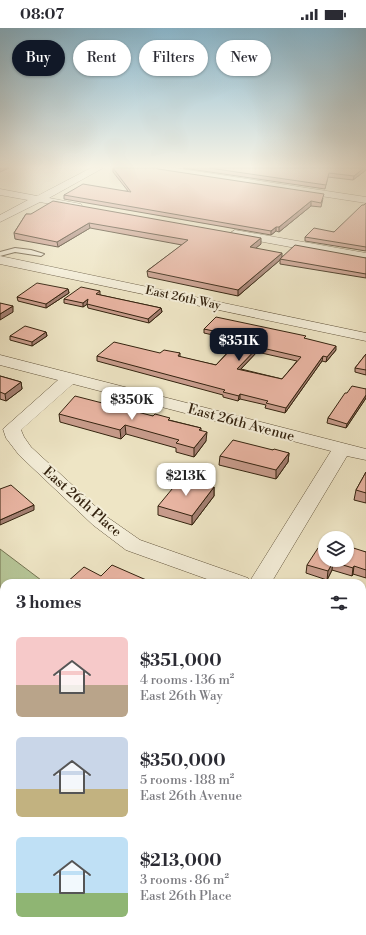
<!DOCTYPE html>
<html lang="en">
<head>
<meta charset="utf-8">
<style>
  body { margin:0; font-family:"Libre Bodoni",serif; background:#f2f2f3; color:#2b2b33; height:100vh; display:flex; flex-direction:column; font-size:15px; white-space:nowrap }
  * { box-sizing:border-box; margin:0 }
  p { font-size:13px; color:#7c7c81 }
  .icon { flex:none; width:22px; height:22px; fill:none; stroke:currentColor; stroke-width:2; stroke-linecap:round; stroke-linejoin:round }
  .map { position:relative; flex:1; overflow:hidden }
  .panel { position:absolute; left:0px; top:551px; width:366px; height:356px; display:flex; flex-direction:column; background:#fff; border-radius:12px 12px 0 0; box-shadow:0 1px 3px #0004 }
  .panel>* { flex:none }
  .hud { position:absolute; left:12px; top:12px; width:342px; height:36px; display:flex; gap:8px }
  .fabs { position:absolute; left:318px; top:503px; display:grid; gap:8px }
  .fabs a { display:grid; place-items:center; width:36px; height:36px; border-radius:50%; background:#fff; box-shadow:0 1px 3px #0004; font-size:20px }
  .price { position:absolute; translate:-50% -34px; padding:0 9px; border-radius:8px; background:#fff; color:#222; font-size:13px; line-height:26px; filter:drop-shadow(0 1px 2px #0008) }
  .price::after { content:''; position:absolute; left:50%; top:24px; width:12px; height:9px; margin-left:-6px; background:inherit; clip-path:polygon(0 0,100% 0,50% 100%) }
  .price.selected { background:#111827; color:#fff }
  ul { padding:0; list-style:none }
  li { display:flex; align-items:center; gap:12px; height:100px; padding:0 16px }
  li span { display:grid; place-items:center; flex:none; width:112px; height:80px; border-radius:6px; color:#555 }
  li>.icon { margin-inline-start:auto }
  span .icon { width:48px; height:48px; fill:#fffc; stroke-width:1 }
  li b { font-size:17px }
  h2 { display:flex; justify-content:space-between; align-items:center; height:48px; padding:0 16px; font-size:17px }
  .chip { padding:0 14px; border-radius:18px; background:#fff; box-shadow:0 1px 3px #0004; font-size:14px; line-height:36px }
  .chip.selected { background:#111827; color:#fff }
  .status { display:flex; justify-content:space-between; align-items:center; height:28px; padding:0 20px; background:#fff; direction:ltr }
  .status svg { height:11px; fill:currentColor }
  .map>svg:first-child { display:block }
  .green { fill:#b6c597; stroke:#757453 }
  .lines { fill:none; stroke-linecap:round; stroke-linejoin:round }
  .stream { fill:#72816f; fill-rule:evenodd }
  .service-casing { stroke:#62543c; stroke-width:2 }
  .minor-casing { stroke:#62543c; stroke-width:1 }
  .service { fill:#f4eed9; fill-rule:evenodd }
  .minor { fill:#f4eed9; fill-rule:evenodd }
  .wall { fill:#c89c8c; stroke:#34230f; fill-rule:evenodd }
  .shaded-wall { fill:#a37f72; stroke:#34230f }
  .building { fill:#e9b5a3; stroke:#34230f; fill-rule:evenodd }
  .labels { text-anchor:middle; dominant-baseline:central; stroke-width:4; stroke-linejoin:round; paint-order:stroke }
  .far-street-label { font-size:12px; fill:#34230f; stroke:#f4eed9 }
  .street-label { font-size:14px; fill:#34230f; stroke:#f4eed9 }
</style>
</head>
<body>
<div class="status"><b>08:07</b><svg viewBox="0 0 49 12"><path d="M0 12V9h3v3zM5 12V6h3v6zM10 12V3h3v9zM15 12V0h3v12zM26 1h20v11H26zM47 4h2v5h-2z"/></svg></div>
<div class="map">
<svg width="366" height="907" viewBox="0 0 366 907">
  <rect width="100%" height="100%" fill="#eee5c5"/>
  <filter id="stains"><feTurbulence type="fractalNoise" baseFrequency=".005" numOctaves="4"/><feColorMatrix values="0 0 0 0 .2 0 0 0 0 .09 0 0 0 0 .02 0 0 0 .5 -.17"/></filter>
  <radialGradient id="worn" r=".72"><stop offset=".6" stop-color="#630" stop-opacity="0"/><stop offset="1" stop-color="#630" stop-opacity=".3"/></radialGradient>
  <path class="green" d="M0,521L45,555H4V903H362V780L366,783V907H0Z"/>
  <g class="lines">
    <path class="stream" d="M0,782L4,783V789L0,788Z
      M232,903H240L242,907H234Z"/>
    <defs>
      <path id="service" d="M15,220L31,222L44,226L41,228L15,224L0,228V224Z"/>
      <path id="minor" d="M91,140H103L49,170L81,176L82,178L81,180L77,181L40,174L0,194V187L28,172L0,167V161L37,168Z
        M153,140H175L366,169V175L158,143Z
        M235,202L366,225V233L231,208L229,206Z
        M0,228L366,305V313L0,236Z
        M0,327L366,421V432L347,428L271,555H218L126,522L93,497L19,427L6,410L3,401L58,352L0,337ZM73,356L331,423L250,553L248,550L140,512L107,489L31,419L24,409L21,402Z
        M362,587L366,588V605L362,604Z"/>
    </defs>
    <use href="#service" class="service-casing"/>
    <use href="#minor" class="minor-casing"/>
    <use href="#service" class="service"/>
    <use href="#minor" class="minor"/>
  </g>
  <path class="wall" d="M113,140L158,141L323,170L321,179L311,178L279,204L276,203L271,207L64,171V167L128,163L113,144Z
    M183,140H366V142L353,152L328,149L325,161Z
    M366,175V223L305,213V209L334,204Z
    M26,186L261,216L255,220L282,230H366V250L280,236V232L238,268L148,249L147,243L182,217L90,200L58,219L15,211L14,205Z
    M68,261L69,265L46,280L18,273L17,269Z
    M100,263V267L161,280L162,284L149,295L88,280L87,276L83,279L64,275V271Z
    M204,301L306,311L336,322L326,334L322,333L285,385L265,380L266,377L240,371L238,373L223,369V367L97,333V328L180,325V329L216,337L237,314H235V312L204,305ZM257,324L297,333L282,351L241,341Z
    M46,304L47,308L32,318L10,312V308Z
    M366,326V347L355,344V340Z
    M0,348L21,354L22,361L6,373L0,371Z
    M366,361V370L346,400L327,395L328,390L347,365Z
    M59,386L153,388L201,400V403L206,413L194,429L176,424V420L126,406L121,411L60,394Z
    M273,422L289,425L288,434L276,451L219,437L220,428Z
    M366,444V475L354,472L356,462Z
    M214,459V468L192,497L158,487V478Z
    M325,522L366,524V550L353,546L352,548L332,542L327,552L306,545L307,537Z
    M362,643L366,644V673L362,672Z"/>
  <path class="shaded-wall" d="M0,140H9L0,144Z
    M364,140H366V142L353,152L354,148Z
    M311,173V178L279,204V199Z
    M89,195L90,200L58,219L57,214Z
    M276,199V203L271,207V203Z
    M261,210V216L250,225V219Z
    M282,225V231H280V232L238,268V262Z
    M68,261L69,265L46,280V276Z
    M88,271L89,275L83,279V275Z
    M13,278V284L0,292V286Z
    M161,280L162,284L149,295L148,291Z
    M46,304L47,308L32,318V314Z
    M336,318V322L326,334L327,329Z
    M258,319L257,324L237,345V341Z
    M323,328L322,333L285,385L286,380Z
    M21,354L22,361L6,373L5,366Z
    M240,366V371L238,373L239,368Z
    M366,367V370L346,400L347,396Z
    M125,397L126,406L121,411L120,402Z
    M207,404L206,413L194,429V420Z
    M289,425L288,434L276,451V442Z
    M214,459V468L192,497V488Z
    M34,477V482L0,497V492Z
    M333,534L332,542L327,552L328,543Z
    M354,538L353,546L352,548L353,540Z"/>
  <path class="building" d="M113,140H156L158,141L324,166L321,175L311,173L279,199H276L271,203L64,167L83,156L131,164Z
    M209,140H364L354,148L329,145L326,157Z
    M53,173L261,210L250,219L282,225L238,262L147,243L188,212L89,195L57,214L14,205L26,186H31Z
    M366,175V219L305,209L314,200L334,204L362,177H364Z
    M295,217L366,230V246L280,231Z
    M37,255L68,261L46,276L17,269Z
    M81,259L100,263L96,266L161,280L148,291L87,276L88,271L83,275L64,271Z
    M0,275L13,278L0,286Z
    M216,289L306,308L304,310L336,318L327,329L323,328L286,380L266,375L268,373L240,366L239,368L223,364L225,362L97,328L114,314L160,325L164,322L180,325L178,328L216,337L241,311L235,309L237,308L204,301ZM258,319L301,329L282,351L237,341Z
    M25,298L46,304L32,314L10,308Z
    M366,326V342L355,340Z
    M0,348L21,354L5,366L0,364Z
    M352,358L366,361V367L347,396L328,390L345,365H347Z
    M75,368L153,388L155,386L170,390L168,392L201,400L199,402L207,404L194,420L176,415L179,412L125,397L120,402L59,386Z
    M233,412L273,422L274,421L289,425L276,442L220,428Z
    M366,444V465L356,462Z
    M182,449L214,459L192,488L158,478Z
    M11,457L34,477L0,492V461Z
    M347,518L366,524V542L354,538L353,540L333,534L328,543L307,537L318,520L325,522V521V532H347Z
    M112,537L144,551L156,555H66L84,539L101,548Z
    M362,643L366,644V665L362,664Z"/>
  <linearGradient id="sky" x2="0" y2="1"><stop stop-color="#89b9d1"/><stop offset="0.52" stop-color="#f7f3e5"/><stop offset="1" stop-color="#f7f3e5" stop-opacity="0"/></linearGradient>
  <rect width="366" height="267" fill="url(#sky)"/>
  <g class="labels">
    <g class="far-street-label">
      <text transform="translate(183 270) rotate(12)">East 26th Way</text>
    </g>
    <g class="street-label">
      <text transform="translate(241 395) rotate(15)">East 26th Avenue</text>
      <text transform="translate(82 474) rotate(41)">East 26th Place</text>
    </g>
  </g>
  <rect width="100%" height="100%" filter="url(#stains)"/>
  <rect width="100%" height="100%" fill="url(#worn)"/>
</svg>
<div class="fabs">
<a><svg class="icon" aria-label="layers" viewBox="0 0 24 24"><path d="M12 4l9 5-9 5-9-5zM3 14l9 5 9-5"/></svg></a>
</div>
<b class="price selected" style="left:239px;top:334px">$351K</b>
<b class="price" style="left:132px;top:393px">$350K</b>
<b class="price" style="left:186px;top:469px">$213K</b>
<div class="hud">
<a class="chip selected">Buy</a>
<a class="chip">Rent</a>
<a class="chip">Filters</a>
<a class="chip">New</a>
</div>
<section class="panel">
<h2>3 homes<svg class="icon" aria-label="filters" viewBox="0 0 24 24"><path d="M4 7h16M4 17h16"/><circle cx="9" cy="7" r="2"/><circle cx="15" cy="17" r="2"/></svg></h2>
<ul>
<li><span style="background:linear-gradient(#f6c9c9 60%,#b9a48a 0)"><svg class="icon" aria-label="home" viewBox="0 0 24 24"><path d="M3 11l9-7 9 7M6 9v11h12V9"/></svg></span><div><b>$351,000</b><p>4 rooms · 136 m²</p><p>East 26th Way</p></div></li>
<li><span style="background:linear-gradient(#c9d6e8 65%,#c2b280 0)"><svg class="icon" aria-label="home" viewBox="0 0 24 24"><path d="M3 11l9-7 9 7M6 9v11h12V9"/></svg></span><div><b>$350,000</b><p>5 rooms · 188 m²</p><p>East 26th Avenue</p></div></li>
<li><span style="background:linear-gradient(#bfe0f5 70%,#8fb573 0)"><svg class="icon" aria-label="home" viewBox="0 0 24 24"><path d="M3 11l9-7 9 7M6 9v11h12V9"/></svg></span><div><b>$213,000</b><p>3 rooms · 86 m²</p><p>East 26th Place</p></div></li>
</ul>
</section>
</div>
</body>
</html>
